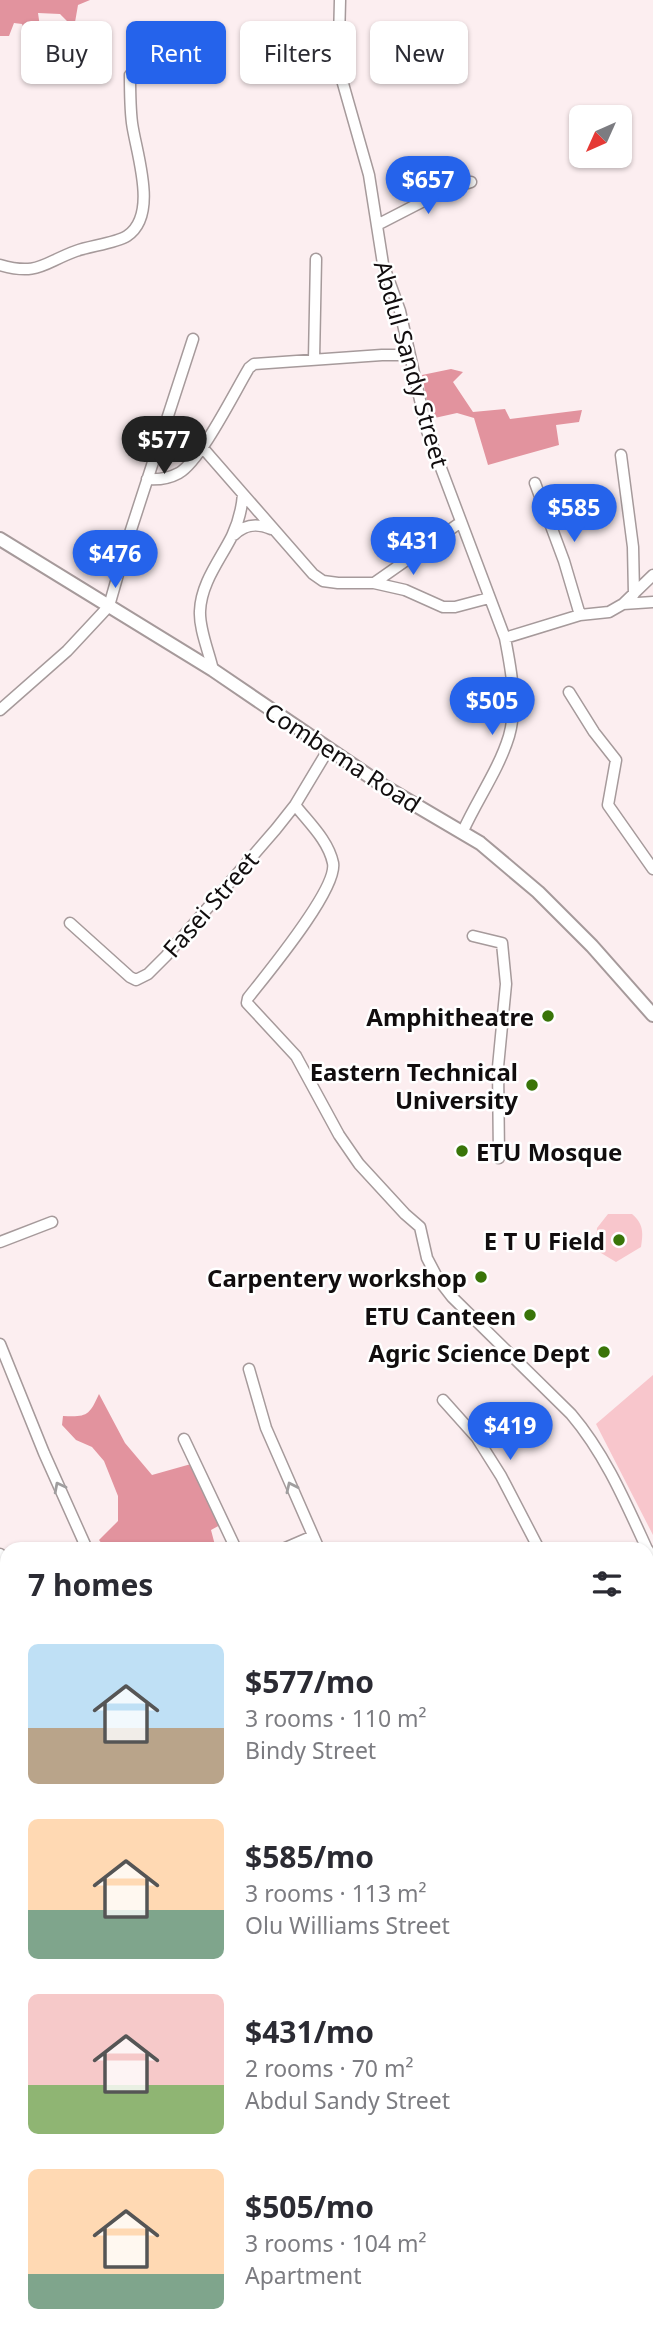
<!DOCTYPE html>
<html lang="en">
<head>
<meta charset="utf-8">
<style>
  body { margin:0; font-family:"Noto Sans",sans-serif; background:#f7f7f7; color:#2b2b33; height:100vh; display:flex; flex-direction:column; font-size:26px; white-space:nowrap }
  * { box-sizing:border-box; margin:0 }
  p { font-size:23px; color:#7c7c81 }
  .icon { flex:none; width:38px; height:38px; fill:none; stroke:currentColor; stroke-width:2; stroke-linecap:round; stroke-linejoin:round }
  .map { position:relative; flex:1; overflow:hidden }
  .sheet { position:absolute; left:0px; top:1542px; width:654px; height:800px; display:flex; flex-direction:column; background:#fff; border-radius:21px 21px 0 0; box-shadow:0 2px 5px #0004 }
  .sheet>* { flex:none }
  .guide { position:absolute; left:21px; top:21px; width:612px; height:63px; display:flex; gap:14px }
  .needle { width:46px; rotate:225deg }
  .buttons { position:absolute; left:569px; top:105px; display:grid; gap:14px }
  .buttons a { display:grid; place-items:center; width:63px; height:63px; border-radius:10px; background:#fff; box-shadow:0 2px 5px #0004; font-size:35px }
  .price { position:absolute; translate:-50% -60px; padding:0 16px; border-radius:24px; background:#2563eb; color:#fff; font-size:23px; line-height:46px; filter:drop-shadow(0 2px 4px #0008) }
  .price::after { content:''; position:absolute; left:50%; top:42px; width:21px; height:16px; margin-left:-10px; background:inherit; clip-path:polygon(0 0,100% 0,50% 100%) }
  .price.selected { background:#222; color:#fff }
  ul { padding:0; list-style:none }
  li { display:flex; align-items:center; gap:21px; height:175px; padding:0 28px }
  li span { display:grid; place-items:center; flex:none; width:196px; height:140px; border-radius:10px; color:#555 }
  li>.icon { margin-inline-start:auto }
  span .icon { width:84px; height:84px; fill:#fffc; stroke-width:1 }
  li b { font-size:30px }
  h2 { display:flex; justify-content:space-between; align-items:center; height:84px; padding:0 28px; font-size:30px }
  .pill { padding:0 24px; border-radius:10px; background:#fff; box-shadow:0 2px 5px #0004; font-size:24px; line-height:63px }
  .pill.selected { background:#2563eb; color:#fff }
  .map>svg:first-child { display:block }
  .green { fill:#f8c6cc }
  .forest { fill:#e2939e }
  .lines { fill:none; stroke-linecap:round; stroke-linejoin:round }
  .minor-casing { stroke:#a69a9b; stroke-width:13 }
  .tertiary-casing { stroke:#a69a9b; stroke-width:16 }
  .minor { stroke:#fff; stroke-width:10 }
  .tertiary { stroke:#fff; stroke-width:12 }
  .oneway { stroke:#a09e9f }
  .poi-dot { fill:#397408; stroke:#fff; stroke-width:2.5 }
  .labels { text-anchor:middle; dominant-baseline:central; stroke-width:5; stroke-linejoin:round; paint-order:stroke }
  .street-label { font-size:24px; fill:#110d0e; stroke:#fff }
  .poi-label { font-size:24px; font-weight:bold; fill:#110d0e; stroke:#fff; text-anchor:end }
</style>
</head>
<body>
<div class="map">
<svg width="653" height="2341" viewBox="0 0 653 2341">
  <rect width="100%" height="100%" fill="#fceef0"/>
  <path class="green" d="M608,1214H632C644,1224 643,1233 641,1247L616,1262L596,1250L597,1228Z
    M653,1375V1535L596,1424Z
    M648,2262L653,2264V2341H609L606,2335L648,2334Z"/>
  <path class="forest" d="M0,0H90L78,5L74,28L60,14L38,13L40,27L26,34L22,24L14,23L9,36H0Z
    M451,369L463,372L453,382L473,412L505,409L510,419L582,410L579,422L556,425L559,445L488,465L474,418L457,413L430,419L422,375Z
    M99,1394L125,1443L152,1475L191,1464L222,1524L211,1530L216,1549H120L118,1545L106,1549L99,1540L118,1521V1496L104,1461L92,1447L76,1440L62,1425L63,1416C87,1417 89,1416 99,1394Z"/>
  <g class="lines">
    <defs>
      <path id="minor" d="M340,0L339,41L342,80L369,175L383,264L400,311L427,431L505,638C511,669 518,704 509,736C499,769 477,800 463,831
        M377,225L445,190L471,182
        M0,265C38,276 43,263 76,251C90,246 116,243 127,236C159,215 136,153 132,123C130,107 130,91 130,75
        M314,359L316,259
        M202,447L313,574L323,581L338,583H374L405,590L443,607H455L489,598
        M621,455L633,547L634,594
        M147,479C158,480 168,479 179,473C201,460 234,393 249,368L254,364L382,355H408
        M535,483L564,561L580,615
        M234,535C245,524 257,523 271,529
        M374,583L461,522
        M623,604L653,602
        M505,638L580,615L609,612L623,604L653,575
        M213,670C209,652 199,629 200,611C201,583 220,560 232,536C238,523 242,508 243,494
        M569,692L594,732L616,760L608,805L653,869
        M0,710L67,651L109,606L129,536L193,339
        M295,805C309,823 328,840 333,863C338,889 266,975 248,998L247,1003L296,1056L339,1135L359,1164L405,1214L420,1227L427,1258L438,1279L452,1297L571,1414C605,1454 625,1501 647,1549
        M70,923L130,977L136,980L148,974L166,956L276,829L295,805L328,750
        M473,936L502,943L506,984L498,1067L499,1158
        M0,1242L52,1222
        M0,1344L44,1453L87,1549
        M249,1369L266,1428L319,1549
        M443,1400L477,1438L501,1476L539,1549
        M184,1439L236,1549
        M283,1549L313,1536
        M648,1550L653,1562
        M0,1554L7,1570
        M0,1749L7,1765
        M648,1787L653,1800
        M0,1850L7,1846
        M0,1947L7,1962
        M648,2030L653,2050
        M648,2077L653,2076
        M648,2102H653
        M0,2140L7,2155
        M0,2240L7,2237
        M0,2312L7,2309
        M89,2334L92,2341
        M184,2334L187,2341
        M282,2334L284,2341
        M380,2334L383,2341
        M141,2341L157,2334"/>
      <path id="tertiary" d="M0,539L213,670L385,787L480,843L538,892L592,946L653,1015"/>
    </defs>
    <use href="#minor" class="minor-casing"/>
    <use href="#tertiary" class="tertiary-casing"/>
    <use href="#minor" class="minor"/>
    <use href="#tertiary" class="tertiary"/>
  </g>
  <defs><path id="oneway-chevron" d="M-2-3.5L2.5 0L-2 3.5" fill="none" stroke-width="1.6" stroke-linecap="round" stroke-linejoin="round" transform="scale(1.75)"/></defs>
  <g class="oneway">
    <use href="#oneway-chevron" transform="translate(59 1487) rotate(-117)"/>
    <use href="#oneway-chevron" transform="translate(291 1487) rotate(-115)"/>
  </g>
  <g class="poi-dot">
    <circle cx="548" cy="1016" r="7"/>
    <circle cx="532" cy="1085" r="7"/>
    <circle cx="462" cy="1151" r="7"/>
    <circle cx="619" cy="1240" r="7"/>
    <circle cx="481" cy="1277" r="7"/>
    <circle cx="530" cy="1315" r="7"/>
    <circle cx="604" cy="1352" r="7"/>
  </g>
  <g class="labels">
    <g class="street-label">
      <text transform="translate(412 364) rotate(74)">Abdul Sandy Street</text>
      <text transform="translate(343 757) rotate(33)">Combema Road</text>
      <text transform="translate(210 904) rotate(-49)">Fasei Street</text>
    </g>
    <g class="poi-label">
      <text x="534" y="1016">Amphitheatre</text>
      <text x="518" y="1071">Eastern Technical<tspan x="518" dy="28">University</tspan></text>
      <text x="476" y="1151" text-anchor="start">ETU Mosque</text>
      <text x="605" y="1240">E T U Field</text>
      <text x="467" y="1277">Carpentery workshop</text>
      <text x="516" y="1315">ETU Canteen</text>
      <text x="590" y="1352">Agric Science Dept</text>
    </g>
  </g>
</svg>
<div class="buttons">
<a><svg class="needle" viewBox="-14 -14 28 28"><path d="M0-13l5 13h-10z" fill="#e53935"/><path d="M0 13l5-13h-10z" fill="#7c7c81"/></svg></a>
</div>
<b class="price" style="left:428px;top:216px">$657</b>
<b class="price selected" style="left:164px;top:476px">$577</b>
<b class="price" style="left:574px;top:544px">$585</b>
<b class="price" style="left:413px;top:577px">$431</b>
<b class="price" style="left:115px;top:590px">$476</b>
<b class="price" style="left:492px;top:737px">$505</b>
<b class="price" style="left:510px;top:1462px">$419</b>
<div class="guide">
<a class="pill">Buy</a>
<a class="pill selected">Rent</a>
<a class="pill">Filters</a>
<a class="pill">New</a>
</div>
<section class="sheet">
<h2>7 homes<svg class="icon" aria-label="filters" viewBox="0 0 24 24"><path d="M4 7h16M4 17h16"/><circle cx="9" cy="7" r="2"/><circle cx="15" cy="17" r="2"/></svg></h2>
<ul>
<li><span style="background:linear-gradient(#bfe0f5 60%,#b9a48a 0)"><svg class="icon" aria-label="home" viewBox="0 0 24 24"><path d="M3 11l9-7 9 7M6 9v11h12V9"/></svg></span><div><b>$577/mo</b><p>3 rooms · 110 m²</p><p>Bindy Street</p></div></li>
<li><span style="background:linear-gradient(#ffd9b3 65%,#7fa58c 0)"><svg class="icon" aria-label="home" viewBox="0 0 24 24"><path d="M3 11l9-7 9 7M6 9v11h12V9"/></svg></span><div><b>$585/mo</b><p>3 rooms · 113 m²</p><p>Olu Williams Street</p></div></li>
<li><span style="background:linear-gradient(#f6c9c9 65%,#8fb573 0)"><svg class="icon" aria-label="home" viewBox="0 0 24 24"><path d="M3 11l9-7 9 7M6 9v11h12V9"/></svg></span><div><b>$431/mo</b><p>2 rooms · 70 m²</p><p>Abdul Sandy Street</p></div></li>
<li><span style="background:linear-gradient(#ffd9b3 75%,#7fa58c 0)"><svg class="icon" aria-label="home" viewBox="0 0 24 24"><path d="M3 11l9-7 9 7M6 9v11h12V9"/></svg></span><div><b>$505/mo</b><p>3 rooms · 104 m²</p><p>Apartment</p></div></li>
</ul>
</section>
</div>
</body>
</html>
